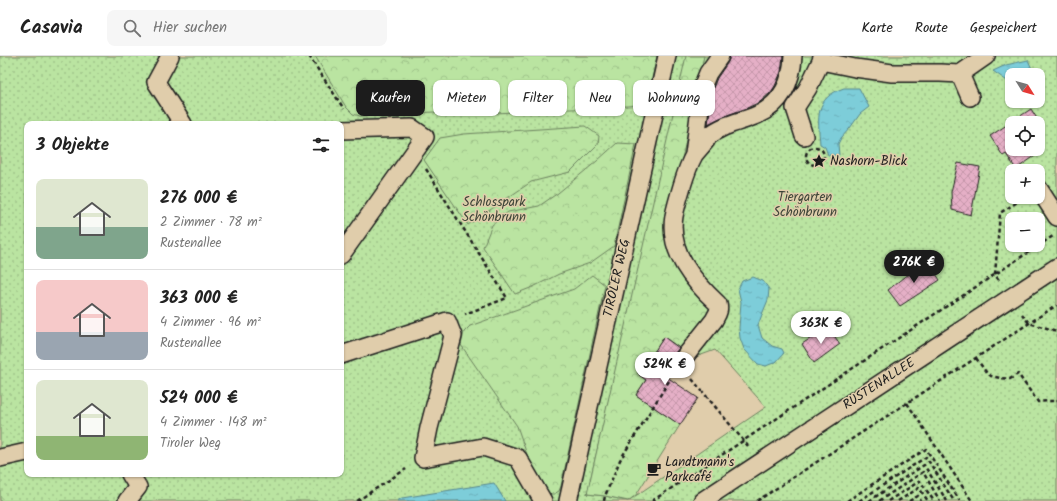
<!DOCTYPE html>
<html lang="de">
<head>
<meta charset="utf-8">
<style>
  body { margin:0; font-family:Kalam,sans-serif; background:#f6f6f6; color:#222; height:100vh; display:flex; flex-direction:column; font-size:15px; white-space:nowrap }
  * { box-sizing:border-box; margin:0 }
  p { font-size:13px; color:#767676 }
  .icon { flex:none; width:22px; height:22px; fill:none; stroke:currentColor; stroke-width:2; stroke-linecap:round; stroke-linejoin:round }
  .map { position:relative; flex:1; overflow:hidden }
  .sheet { position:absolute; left:24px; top:65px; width:320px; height:356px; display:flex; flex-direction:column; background:#fff; border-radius:8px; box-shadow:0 1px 3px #0004 }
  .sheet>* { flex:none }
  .banner { position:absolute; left:356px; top:24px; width:380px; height:36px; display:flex; gap:8px }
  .needle { width:26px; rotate:127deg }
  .buttons { position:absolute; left:1005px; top:12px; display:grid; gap:8px }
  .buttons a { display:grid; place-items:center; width:40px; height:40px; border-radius:8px; background:#fff; box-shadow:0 1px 3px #0004; font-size:20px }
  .price { position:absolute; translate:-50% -34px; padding:0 9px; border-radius:14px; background:#fff; color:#222; font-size:13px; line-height:26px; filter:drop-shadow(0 1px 2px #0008) }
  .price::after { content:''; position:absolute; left:50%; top:24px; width:12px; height:9px; margin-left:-6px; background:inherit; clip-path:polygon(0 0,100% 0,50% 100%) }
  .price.on { background:#1c1c1c; color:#fff }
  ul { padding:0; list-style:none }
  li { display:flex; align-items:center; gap:12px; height:100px; padding:0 12px }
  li+li { border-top:1px solid #e0e0e0 }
  li span { display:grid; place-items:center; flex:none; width:112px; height:80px; border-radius:8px; color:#555 }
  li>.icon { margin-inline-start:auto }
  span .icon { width:48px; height:48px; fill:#fffc; stroke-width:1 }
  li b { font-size:17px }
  h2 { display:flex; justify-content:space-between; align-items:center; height:48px; padding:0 12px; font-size:17px }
  .tag { padding:0 14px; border-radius:8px; background:#fff; box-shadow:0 1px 3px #0004; font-size:14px; line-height:36px }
  .tag.on { background:#1c1c1c; color:#fff }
  header { display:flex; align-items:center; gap:24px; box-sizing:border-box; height:56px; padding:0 20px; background:#fff; border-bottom:1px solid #e0e0e0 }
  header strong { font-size:19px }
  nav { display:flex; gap:22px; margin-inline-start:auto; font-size:14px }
  .search { width:280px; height:36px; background:#f6f6f6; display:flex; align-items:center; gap:10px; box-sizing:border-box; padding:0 14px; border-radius:8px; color:#767676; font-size:15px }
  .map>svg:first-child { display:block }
  .grass { fill:url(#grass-dots); stroke:#6b805e; fill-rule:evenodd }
  .forest { fill:url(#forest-crowns); stroke:#6b805e }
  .water { fill:url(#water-ripples); stroke:#56868d }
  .building { fill:url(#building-cross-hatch); stroke:#1c1c1c }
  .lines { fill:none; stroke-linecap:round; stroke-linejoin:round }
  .pedestrian-casing { stroke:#1c1c1c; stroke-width:20 }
  .path { stroke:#1c1c1c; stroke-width:2.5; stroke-dasharray:4 3; stroke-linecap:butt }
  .pedestrian { stroke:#e0cdab; stroke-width:17 }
  .labels { text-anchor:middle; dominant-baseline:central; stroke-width:3; stroke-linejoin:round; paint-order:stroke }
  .poi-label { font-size:13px; fill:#1c1c1c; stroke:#e0cdab; text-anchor:start }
  .park-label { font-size:13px; fill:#3c4437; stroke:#e0cdab }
  .street-label { font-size:13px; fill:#1c1c1c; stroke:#e0cdab }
</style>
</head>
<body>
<header>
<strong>Casavia</strong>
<div class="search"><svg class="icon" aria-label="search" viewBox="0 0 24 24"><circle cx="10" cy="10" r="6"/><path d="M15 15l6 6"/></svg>Hier suchen</div>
<nav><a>Karte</a><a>Route</a><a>Gespeichert</a></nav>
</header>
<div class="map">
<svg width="1057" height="445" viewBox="0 0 1057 445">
  <defs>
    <pattern id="grass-dots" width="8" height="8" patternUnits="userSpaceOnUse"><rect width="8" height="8" fill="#bae4a1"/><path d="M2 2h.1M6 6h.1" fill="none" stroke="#9fc38a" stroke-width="1.8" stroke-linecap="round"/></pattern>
    <pattern id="forest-crowns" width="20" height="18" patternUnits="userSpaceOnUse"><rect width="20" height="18" fill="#bae4a1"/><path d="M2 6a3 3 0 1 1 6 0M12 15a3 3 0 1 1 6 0" fill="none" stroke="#9fc38a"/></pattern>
    <pattern id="water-ripples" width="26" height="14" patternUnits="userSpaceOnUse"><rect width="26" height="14" fill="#7dcdd9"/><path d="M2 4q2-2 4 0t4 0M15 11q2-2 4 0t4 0" fill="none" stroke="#6bafba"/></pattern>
    <pattern id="building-cross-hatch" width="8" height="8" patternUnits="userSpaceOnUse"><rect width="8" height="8" fill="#e5afc6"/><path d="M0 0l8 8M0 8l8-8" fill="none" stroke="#c496aa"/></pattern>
  </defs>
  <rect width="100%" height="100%" fill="#e0cdab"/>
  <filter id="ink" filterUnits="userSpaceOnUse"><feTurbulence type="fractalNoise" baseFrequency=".025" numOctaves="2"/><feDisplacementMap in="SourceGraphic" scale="8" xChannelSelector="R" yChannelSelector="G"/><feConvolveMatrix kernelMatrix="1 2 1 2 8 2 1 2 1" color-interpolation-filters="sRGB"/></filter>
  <g filter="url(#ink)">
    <path class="grass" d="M0,0H1057V445H0ZM1012,19H1038V45H1012ZM1012,67H1038V93H1012ZM27,68H341V418H27ZM1012,115H1038V141H1012ZM1012,163H1038V189H1012ZM629,256L693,302L715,294L766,351L628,445L605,440L587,438Z"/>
    <path class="forest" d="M315,0H657L646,49L439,60L434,56L360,60L353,58L346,51Z
      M686,0H704L670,159L710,252L707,259L681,293L664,281L649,304L646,307L645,306L637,317L646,324L636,339L680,369L636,439L628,445L605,440L587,438Z
      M585,70L599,80L598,88L570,116L531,126L468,169L424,104L440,82L464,78Z
      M617,87L636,88L614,190L590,207L559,218L533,231L515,238L483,191L492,169L508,156L539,150L558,137L597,105Z
      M592,219L605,229L561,430L559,435L554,438H550L546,436L532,413L517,370L461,289L464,276L470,270L574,233Z"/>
    <path class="water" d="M1028,4L1033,15V19H1012V27H1010L993,15L1006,9Z
      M844,32H859L869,51L860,58L850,72L841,82L838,88L839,99H828L825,91L820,88C818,62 814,42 844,32Z
      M753,221L763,225L769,233L768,244L763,256L758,269L762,282L772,290L782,293L784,297L776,306L766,310L758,308L744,293L740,282L739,272L741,246L738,233L742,225Z
      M494,427L505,445H397L402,442Z"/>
    <path class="building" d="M730,0H783L781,16L775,30L771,36L760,46L747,52L722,61L708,68L713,32L717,22L728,6Z
      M1031,53L1043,72L1038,75V67H1012V93H1031L1035,100L1016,113L1006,98L1003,100L990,80Z
      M958,107L980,111L971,159L952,154L951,136Z
      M928,206L940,224L900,250L888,234L904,221L912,217L916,210Z
      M828,271L840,288L814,307L802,288Z
      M664,281L679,292L671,302L669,306V310L664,319L698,342L680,369L636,339L646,324L639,319Z"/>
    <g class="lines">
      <defs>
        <path id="pedestrian" d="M170,0L156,26L183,68
          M822,0L821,5L855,12L892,17H940L960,18L986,0
          M960,18L970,41
          M341,74L412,72L425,81L341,199
          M804,80L795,52L808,32L821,5
          M694,98L703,29L708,17L720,0
          M1039,133L1057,161
          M341,299L447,265L453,280L429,372L423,402L483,391L518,402L543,445
          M679,308L714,264C717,258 720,255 718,248C693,225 668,196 674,160C676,150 679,140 682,130C685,120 689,108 694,99C697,95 701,91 704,87C706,85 707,82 709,80C723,68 741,66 757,59C781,48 792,26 793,0
          M0,402L27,396
          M127,445L138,431L130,418
          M568,445L667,0
          M702,445L1057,211"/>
      </defs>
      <use href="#pedestrian" class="pedestrian-casing"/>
      <path class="path" d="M309,0L344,53
        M806 100a9 9 0 1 1 18 0a9 9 0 1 1-18 0Z
        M426,113L507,242L465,258
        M999,224L995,219L1000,157L1022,143
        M1022,258L1029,267L1057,275
        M976,302L986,316L991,320L1000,322L1010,323L1018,318L1038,346L1049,345H1057
        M692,323L748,390
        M907,347L972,445
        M357,445L406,413
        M604,445L605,440L620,404L669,325
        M652,445L1053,180
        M757,445L1057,249
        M847,445L926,393L960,445
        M859,445L926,401L954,445
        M869,445L924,409L947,445
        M879,445L923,416L940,445
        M888,445L920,425L934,445
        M898,445L919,432L928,445
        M909,445L918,440L921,445"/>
      <use href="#pedestrian" class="pedestrian"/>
    </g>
  </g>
  <defs>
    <symbol id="sight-bare" viewBox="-9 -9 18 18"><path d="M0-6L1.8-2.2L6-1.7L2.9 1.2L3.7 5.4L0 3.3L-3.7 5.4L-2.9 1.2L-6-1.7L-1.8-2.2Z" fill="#1c1c1c" stroke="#e0cdab" stroke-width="2.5" paint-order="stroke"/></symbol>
    <symbol id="cafe-bare" viewBox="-9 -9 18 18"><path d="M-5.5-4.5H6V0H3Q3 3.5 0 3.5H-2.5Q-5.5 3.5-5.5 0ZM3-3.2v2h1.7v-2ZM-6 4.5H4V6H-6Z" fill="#1c1c1c" stroke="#e0cdab" stroke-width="2.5" paint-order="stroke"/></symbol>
  </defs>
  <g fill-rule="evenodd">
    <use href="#sight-bare" x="809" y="95" width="20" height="20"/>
    <use href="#cafe-bare" x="644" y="403" width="20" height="20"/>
  </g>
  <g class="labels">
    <g class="poi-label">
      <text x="830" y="105">Nashorn-Blick</text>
      <text x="665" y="406">Landtmann's<tspan x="665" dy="15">Parkcafé</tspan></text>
    </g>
    <g class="park-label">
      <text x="805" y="141">Tiergarten<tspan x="805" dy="15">Schönbrunn</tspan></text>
      <text x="494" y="146">Schlosspark<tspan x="494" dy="15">Schönbrunn</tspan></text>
    </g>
    <g class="street-label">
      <text transform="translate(617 222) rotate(-77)">TIROLER WEG</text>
      <text transform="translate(879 328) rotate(-33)">RUSTENALLEE</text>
    </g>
  </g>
</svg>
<div class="buttons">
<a><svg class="needle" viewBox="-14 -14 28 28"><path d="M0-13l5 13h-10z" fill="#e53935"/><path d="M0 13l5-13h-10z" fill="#767676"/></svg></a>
<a><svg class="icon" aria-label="locate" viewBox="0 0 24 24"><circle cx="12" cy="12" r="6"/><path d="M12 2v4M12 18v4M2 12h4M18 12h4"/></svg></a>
<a>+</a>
<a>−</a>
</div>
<b class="price on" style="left:914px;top:228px">276K €</b>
<b class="price" style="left:821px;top:289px">363K €</b>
<b class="price" style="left:665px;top:330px">524K €</b>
<div class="banner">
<a class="tag on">Kaufen</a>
<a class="tag">Mieten</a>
<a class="tag">Filter</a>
<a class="tag">Neu</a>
<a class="tag">Wohnung</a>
</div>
<section class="sheet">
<h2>3 Objekte<svg class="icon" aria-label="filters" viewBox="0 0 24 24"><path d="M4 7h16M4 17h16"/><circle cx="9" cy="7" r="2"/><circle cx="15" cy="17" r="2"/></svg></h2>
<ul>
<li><span style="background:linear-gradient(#dfe7d0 60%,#7fa58c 0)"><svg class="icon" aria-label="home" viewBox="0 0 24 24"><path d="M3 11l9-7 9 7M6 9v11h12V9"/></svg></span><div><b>276 000 €</b><p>2 Zimmer · 78 m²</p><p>Rustenallee</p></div></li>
<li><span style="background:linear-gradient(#f6c9c9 65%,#9aa5b1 0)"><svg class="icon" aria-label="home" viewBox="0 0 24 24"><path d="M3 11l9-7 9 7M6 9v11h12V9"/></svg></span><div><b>363 000 €</b><p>4 Zimmer · 96 m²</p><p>Rustenallee</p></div></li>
<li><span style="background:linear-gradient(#dfe7d0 70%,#8fb573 0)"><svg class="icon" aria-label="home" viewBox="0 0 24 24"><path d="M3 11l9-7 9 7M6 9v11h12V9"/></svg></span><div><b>524 000 €</b><p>4 Zimmer · 148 m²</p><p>Tiroler Weg</p></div></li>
</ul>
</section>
</div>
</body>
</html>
